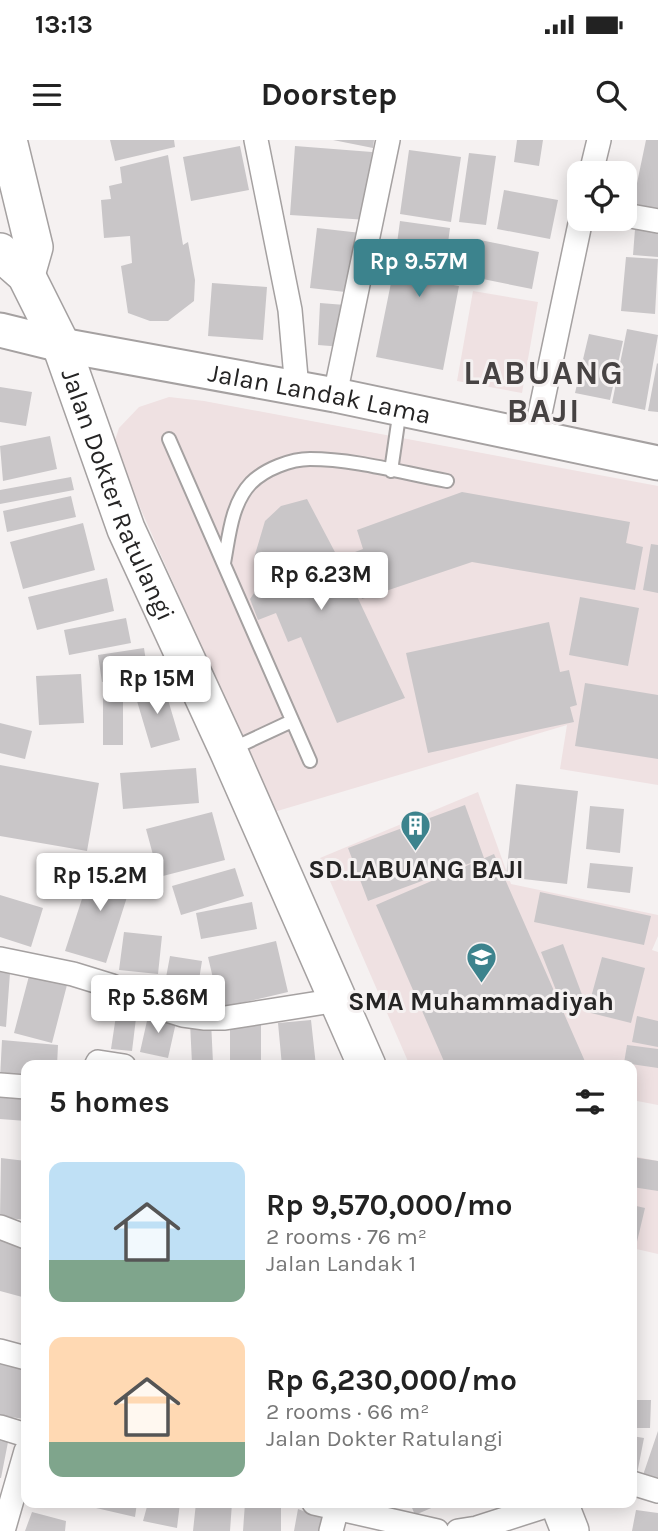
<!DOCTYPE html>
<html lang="en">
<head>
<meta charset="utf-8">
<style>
  body { margin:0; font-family:Karla,sans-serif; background:#f6f6f6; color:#222; height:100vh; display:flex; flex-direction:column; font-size:26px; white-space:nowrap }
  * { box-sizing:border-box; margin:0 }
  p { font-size:23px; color:#767676 }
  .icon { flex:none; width:38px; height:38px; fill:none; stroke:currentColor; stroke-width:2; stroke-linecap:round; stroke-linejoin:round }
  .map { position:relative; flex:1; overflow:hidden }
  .drawer { position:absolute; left:21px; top:920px; width:616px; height:448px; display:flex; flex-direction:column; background:#fff; border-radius:14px; box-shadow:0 4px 18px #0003 }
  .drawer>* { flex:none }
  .tools { position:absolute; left:567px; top:21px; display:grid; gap:14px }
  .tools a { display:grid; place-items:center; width:70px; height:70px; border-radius:14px; background:#fff; box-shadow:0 4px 18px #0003; font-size:35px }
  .price { position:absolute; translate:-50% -60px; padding:0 16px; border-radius:7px; background:#fff; color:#222; font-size:23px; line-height:46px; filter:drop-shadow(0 2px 4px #0008) }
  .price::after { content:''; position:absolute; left:50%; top:42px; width:21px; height:16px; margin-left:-10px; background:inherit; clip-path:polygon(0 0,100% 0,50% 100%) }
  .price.selected { background:#3c838d; color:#fff }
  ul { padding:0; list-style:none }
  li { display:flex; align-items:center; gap:21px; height:175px; padding:0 28px }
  li span { display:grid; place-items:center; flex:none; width:196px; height:140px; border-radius:14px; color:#555 }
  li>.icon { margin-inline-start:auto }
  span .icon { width:84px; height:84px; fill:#fffc; stroke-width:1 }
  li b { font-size:30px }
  h2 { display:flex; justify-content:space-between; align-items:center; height:84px; padding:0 28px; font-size:30px }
  .status { display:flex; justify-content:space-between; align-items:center; height:49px; padding:0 35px; background:#fff; direction:ltr }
  .status svg { height:19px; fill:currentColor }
  header { display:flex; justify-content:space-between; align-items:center; height:91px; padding:0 28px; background:#fff; font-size:32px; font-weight:700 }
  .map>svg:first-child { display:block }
  .built { fill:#efe1e2 }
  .building { fill:#c9c6c8 }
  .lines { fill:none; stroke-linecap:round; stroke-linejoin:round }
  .service-casing { stroke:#a5a1a1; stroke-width:16 }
  .minor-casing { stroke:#a5a1a1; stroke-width:26 }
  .secondary-casing { stroke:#a5a1a1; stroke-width:37 }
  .primary-casing { stroke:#a5a1a1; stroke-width:40 }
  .service { stroke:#fff; stroke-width:12 }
  .minor { stroke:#fff; stroke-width:23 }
  .secondary { stroke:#fff; stroke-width:33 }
  .primary { stroke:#fff; stroke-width:37 }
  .labels { text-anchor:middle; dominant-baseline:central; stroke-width:6; stroke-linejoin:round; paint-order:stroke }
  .street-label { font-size:26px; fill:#252424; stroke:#f5f1f1 }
  .poi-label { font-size:26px; font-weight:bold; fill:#252424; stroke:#f5f1f1 }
  .district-label { font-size:33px; font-weight:bold; letter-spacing:2px; fill:#464242; stroke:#f5f1f1 }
</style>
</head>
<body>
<div class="status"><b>13:13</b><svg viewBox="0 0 49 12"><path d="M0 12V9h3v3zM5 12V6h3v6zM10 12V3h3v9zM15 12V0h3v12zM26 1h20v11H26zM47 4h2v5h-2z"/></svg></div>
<header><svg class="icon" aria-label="menu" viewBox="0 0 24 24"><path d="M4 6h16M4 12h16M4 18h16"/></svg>Doorstep<svg class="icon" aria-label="search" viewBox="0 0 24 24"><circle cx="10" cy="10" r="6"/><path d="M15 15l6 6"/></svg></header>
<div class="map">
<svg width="658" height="1391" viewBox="0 0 658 1391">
  <rect width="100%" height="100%" fill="#f5f1f1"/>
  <path class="built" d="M473,151L538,162L522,253L457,241Z
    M169,257L204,261L658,346V645L560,629L567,585L274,672L113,306L119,288L139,267Z
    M478,652L511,744L658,775V796L652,810L658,812V965L632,960V926H410L320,718Z
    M632,1016L658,1021V1114L632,1108Z"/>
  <path class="building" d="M110,0H174L175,7L115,21Z
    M333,0H374L373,8Z
    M517,0H543L539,26L514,22Z
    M646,0H658V72L632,67Z
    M240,6L249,50L191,61L183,17Z
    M295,6L372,12L368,80L290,75Z
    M409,10L461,17L451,82L400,74Z
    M469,13L496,16L486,85L459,82Z
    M168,15L183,105L188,102L195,140L194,161L168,181H150L128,173L121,126L132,123L130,96L104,98L101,60L111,59L109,46L122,43L120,27Z
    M504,50L558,60L550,99L497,89Z
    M400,81L450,88L443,140L405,136L459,146L443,230L376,217L393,133Z
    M317,88L361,93L354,153L310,148Z
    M635,89L658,90V117L633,115Z
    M475,99L539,112L532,149L468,136Z
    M626,117L658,119L655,174L621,171Z
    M212,143L267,147L263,200L208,196Z
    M320,163L345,165L343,207L318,205Z
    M627,189L658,195L645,270L612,263Z
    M589,194L623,201L610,260L575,253Z
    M657,223L658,224V272L648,271Z
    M0,247L32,252L26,286L0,282Z
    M50,296L57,329L3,341L0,306Z
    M71,337L74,350L0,364V350Z
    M462,352L630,382L626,403L643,407L635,450L472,422L362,459L347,415L363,409L357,390Z
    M71,356L76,377L7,392L3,371Z
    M307,359L346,433L405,558L337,583L301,497L288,502L276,473L258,480L250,459L254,453V418L265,381L281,366Z
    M83,383L95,430L23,449L10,402Z
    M651,404L658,405V453L643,450Z
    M107,438L114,471L37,490L28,457Z
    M580,457L639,468L628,526L569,515Z
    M126,478L131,503L69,515L64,490Z
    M549,482L560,532L569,530L577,565L570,567L574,582L428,613L406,513Z
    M144,508L148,535L102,542L98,515Z
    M81,534L84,583L39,585L36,536Z
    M163,543L180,600L151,608L134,551Z
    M585,543L658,555V619L575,606Z
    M103,550H123V605H103Z
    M0,583L32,591L25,619L0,613Z
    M0,625L99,643L87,711L0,696Z
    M196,628L199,663L123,669L120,633Z
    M516,644L578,651L567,744L506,737Z
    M465,665L484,718L368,761L348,708Z
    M590,666L624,669L620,713L586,709Z
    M212,672L225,720L159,737L146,689Z
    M494,714L587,926H446L376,765Z
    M52,717L79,721L74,758L46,755Z
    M94,722L134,735L106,823L65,811Z
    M590,723L633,727L630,753L587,748Z
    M235,728L244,756L181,775L172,746Z
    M540,752L651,776L644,805L534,782Z
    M0,755L43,768L31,807L0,797Z
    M252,762L257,789L201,799L196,773Z
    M124,792L162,796L158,834L119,830Z
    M276,801L288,852L220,868L208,817Z
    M563,804L584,860L563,868L541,812Z
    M170,816L202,821L195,865L162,859Z
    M602,817L645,828L631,883L587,872Z
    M0,832L10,833L6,887L0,886Z
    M29,836L67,845L52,903L14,893Z
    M117,869L137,870L132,911L111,909Z
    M149,872L177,878L168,918L140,912Z
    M637,876L658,881V907L632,902Z
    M311,880L316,926H282L278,883Z
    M211,881L213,923L192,924L190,882Z
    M230,882H261V926H230Z
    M2,900L58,905L57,926H26V940L0,938Z
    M627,905L658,909V928L624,923Z
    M0,949L26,952V981L0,979Z
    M632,1017L658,1021V1051L632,1047Z
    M1,1018L26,1021V1080L0,1077Z
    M632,1065L645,1068L636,1106L632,1105Z
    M0,1094L26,1100V1158L0,1151Z
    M0,1218L26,1223V1261L23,1279L0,1275Z
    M632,1260H651L650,1288H632Z
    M658,1291V1343L642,1338Z
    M632,1296L644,1298L637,1334L632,1333Z
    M0,1300L8,1302L1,1338H0Z
    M96,1363H137L135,1377L96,1368Z
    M148,1363H180L177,1388L143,1381Z
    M196,1363H232L230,1391H193Z
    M245,1363H261L281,1368V1391H243Z
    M410,1363H443L415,1375Z
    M298,1369L324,1379L323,1391H294Z
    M636,1370L658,1373V1391H632Z
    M32,1372L66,1381L65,1391H25Z"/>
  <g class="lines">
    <defs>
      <path id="service" d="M169,299L310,621
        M391,331L400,269
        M224,423C229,397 231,364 251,343C265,329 291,319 310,319C355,319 403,333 447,341
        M232,609L292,581"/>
      <path id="minor" d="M256,0L290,170L297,249
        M591,33L599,0
        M625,75L658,81
        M335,255L388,0
        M535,297L581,79
        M0,819L73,834L112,846L144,863L183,875L205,878H225L338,860
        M96,926L98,922L124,926
        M0,945L26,947
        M0,1087L26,1097
        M0,1211L26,1218
        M0,1287L26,1295
        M632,1343L658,1351
        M314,1363L437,1391
        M3,1391L26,1311
        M331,1391L337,1368
        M458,1391L477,1388L555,1363"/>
      <g id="secondary">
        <path id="s1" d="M0,190L61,205L335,255L658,323"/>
      </g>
      <g id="primary">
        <path d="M8,0L34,107L26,135"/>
        <path id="s2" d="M0,112L26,135L61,205L126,389L228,610L367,926"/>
        <path d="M559,1363L570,1391"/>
      </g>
    </defs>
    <use href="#service" class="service-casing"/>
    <use href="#minor" class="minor-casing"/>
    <use href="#secondary" class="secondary-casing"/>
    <use href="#primary" class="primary-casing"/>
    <use href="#service" class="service"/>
    <use href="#minor" class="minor"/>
    <use href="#secondary" class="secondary"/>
    <use href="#primary" class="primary"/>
  </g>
  <defs>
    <symbol id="building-pin" viewBox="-11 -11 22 30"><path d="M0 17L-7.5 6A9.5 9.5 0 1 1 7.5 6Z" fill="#3c838d" stroke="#f5f1f1"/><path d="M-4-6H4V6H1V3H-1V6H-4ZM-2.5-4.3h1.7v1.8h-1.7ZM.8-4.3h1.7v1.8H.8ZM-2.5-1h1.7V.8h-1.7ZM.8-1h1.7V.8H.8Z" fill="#fff"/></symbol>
    <symbol id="school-pin" viewBox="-11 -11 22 30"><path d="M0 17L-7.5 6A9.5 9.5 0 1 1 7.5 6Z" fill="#3c838d" stroke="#f5f1f1"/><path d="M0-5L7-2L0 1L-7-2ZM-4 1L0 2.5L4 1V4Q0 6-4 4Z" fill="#fff"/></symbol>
  </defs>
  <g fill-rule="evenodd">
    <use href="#building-pin" x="398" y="668" width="35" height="47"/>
    <use href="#school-pin" x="464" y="800" width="35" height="47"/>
  </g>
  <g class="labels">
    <g class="street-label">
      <text stroke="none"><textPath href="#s1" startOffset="326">Jalan Landak Lama</textPath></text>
      <text stroke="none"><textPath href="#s2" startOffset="273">Jalan Dokter Ratulangi</textPath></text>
    </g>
    <g class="poi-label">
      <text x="416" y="729">SD.LABUANG BAJI</text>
      <text x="481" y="861">SMA Muhammadiyah</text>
    </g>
    <g class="district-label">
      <text x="544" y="233">LABUANG<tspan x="544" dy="38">BAJI</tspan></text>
    </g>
  </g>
</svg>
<div class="tools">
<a><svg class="icon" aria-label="locate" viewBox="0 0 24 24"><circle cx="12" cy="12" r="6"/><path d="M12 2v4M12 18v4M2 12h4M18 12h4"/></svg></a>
</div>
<b class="price selected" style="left:419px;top:159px">Rp 9.57M</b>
<b class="price" style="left:321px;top:472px">Rp 6.23M</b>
<b class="price" style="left:157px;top:576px">Rp 15M</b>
<b class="price" style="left:100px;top:773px">Rp 15.2M</b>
<b class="price" style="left:158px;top:895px">Rp 5.86M</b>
<section class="drawer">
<h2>5 homes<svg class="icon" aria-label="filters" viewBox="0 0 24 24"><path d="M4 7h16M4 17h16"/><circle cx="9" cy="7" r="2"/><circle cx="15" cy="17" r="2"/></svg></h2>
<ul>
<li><span style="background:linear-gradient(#bfe0f5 70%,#7fa58c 0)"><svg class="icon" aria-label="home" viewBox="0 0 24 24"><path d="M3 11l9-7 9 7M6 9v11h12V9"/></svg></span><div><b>Rp 9,570,000/mo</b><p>2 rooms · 76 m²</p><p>Jalan Landak 1</p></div></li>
<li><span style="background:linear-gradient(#ffd9b3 75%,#7fa58c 0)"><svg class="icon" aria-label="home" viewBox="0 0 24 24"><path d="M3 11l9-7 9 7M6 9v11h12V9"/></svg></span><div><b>Rp 6,230,000/mo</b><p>2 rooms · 66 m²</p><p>Jalan Dokter Ratulangi</p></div></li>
</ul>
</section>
</div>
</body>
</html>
